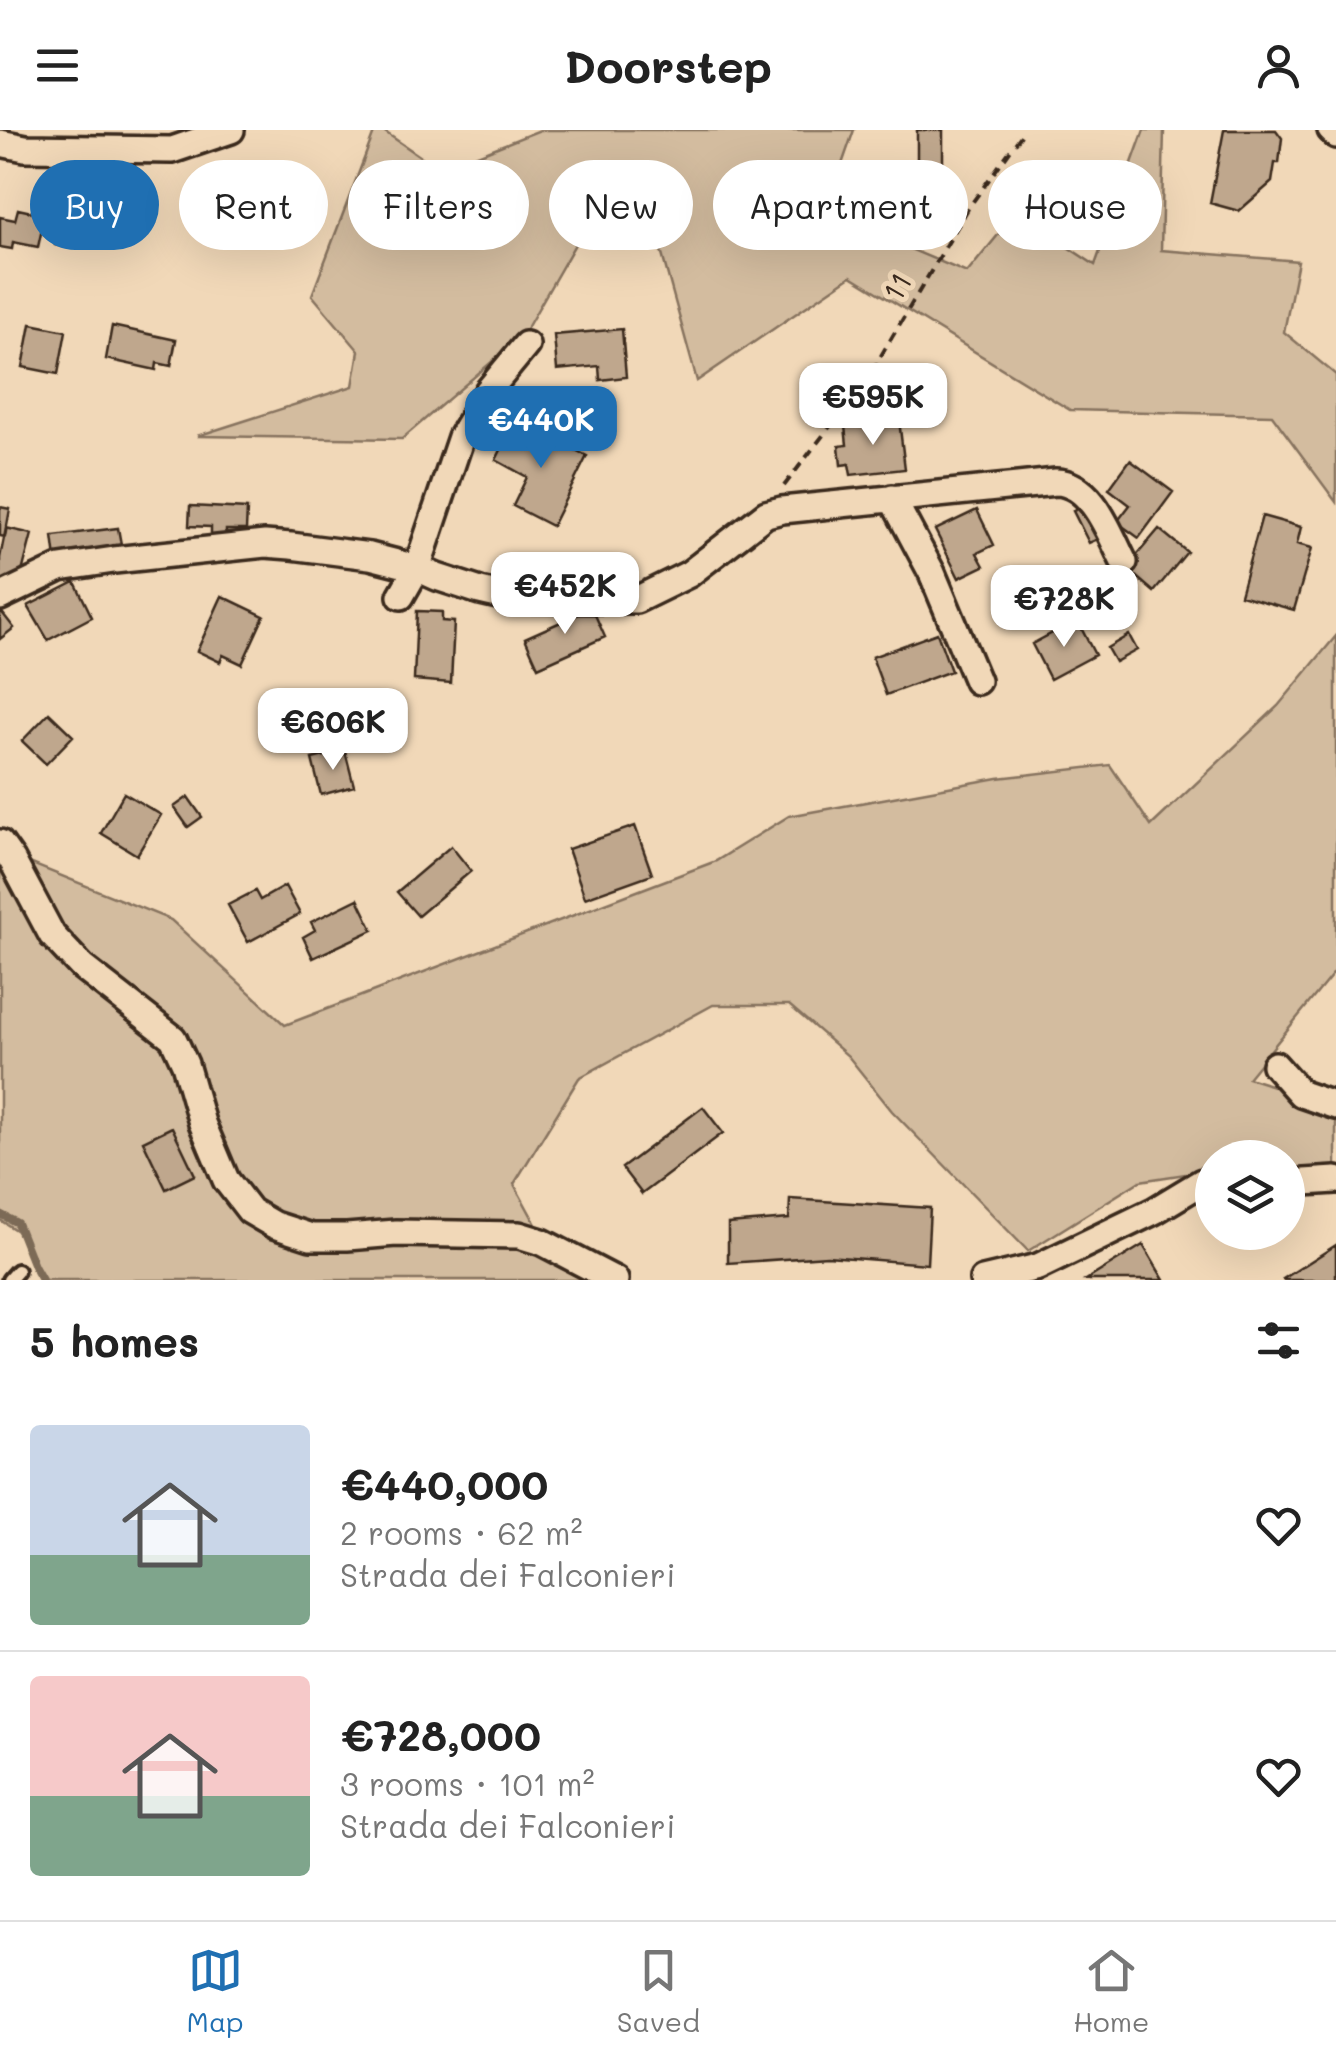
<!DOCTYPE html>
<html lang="en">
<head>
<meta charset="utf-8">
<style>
  body { margin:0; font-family:Mali,sans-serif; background:#f2f2f2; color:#222; height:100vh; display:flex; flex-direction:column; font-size:38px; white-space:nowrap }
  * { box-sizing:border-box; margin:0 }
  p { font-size:32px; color:#767676 }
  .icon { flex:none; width:55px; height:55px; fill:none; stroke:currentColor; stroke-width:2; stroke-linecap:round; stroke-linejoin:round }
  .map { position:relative; height:1150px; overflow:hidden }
  .side { display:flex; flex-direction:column; background:#fff; flex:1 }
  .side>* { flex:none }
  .top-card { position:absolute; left:30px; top:30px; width:1278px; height:90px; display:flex; gap:20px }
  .tools { position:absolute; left:1195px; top:1010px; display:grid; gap:20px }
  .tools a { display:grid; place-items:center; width:110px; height:110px; border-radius:50%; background:#fff; box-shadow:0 10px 40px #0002; font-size:50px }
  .price { position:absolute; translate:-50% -85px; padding:0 22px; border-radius:20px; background:#fff; color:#222; font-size:32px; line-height:65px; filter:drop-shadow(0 2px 5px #0008) }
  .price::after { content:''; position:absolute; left:50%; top:60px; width:30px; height:22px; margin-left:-15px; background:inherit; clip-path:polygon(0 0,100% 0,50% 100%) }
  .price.selected { background:#1f6fb2; color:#fff }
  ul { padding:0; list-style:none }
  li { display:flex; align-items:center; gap:30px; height:250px; padding:0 30px }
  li+li { border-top:2px solid #e0e0e0 }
  li span { display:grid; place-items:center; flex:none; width:280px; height:200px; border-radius:10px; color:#555 }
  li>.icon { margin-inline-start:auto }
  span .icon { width:120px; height:120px; fill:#fffc; stroke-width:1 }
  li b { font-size:42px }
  h2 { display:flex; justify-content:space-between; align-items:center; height:120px; padding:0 30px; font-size:42px }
  .pill { padding:0 35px; border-radius:45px; background:#fff; box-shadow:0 10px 40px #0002; font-size:35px; line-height:90px }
  .pill.selected { background:#1f6fb2; color:#fff }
  header { display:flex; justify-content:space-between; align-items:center; height:130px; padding:0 30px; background:#fff; font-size:45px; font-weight:700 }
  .menu { display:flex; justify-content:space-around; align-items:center; height:140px; border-top:2px solid #e0e0e0; background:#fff; font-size:28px; color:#767676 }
  .menu a { display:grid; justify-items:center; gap:5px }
  .menu .selected { color:#1f6fb2 }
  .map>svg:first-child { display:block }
  .green { fill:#d3bc9f; stroke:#87735e; stroke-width:2.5 }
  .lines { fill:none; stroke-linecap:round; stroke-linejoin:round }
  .stream { stroke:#7c6a56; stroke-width:8 }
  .building { fill:#bfa78d; stroke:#3b2a1e; stroke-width:2.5 }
  .lane-casing { stroke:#3b2a1e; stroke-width:20 }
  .street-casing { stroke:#3b2a1e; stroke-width:32 }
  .path { stroke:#3b2a1e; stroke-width:4; stroke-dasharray:10 8; stroke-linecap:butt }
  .lane { stroke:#f1d8b8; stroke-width:12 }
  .street { stroke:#f1d8b8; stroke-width:25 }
  .labels { text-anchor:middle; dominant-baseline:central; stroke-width:10; stroke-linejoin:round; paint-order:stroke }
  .street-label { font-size:30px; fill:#3b2a1e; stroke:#f1d8b8 }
</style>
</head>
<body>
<header><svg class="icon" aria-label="menu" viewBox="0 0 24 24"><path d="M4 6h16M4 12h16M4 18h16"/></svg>Doorstep<svg class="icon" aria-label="person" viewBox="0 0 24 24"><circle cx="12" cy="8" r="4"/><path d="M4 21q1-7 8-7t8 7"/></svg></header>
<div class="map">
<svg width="1336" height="1150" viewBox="0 0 1336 1150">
  <rect width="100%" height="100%" fill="#f1d8b8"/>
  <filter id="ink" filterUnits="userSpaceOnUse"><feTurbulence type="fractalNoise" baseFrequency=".01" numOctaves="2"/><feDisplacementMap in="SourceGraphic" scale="20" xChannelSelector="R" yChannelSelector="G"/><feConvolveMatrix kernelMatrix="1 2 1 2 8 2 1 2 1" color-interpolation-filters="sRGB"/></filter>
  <g filter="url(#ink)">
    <path class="green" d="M375,0H382L440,40L540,0H854L825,83L967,143L1016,83L1095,135L1144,0H1164L1161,120L1298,131L1284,202L1336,245V372L1272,285L1070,280L851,146L697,251L649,77L586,95L523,205L402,309L197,306L353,256L359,221L312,165Z
      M1336,506V840L1248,948L1336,976V1047L1288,1040V1028H1212V1040L1140,1051L1028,1121L892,981L848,926L789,875H713L579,948L514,1054L551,1122L618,1150H44L17,1101L0,1090V721L171,790L285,895L716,731L789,686L998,648L1110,635L1151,696L1278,576Z"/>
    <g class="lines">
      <path class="stream" d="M0,1084L17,1093L34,1136L42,1150"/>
    </g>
    <path class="building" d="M917,0H943V49L934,84L907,76L917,45Z
      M1224,0H1276L1282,8L1279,33H1275L1272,52L1239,81L1210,73Z
      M63,65L120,76L114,112L73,104L71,118L55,115Z
      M18,79L45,85L38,117L13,112L12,119L0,117V87L15,90Z
      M31,194L66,201L58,244L23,237Z
      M112,196L176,210L171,236L157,233L156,240L106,229Z
      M622,199L626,247L600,250L599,236L557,240L554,205Z
      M516,290L587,326L552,396L513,376L527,347L496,330Z
      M899,290L905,339L851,345L849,334L841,335L839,316L847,315L845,296Z
      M1130,330L1173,362L1139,408L1117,392L1130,375L1109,359Z
      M1089,374L1105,406L1089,413L1073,381Z
      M190,376L247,379L246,400H226V408L211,407V397L189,396Z
      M0,377L10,379L5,407L0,406Z
      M977,380L994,415L977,423L984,436L959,448L935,400Z
      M1262,386L1301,397L1297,414L1312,418L1294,480L1240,465Z
      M6,398L32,404L21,446L0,451V428Z
      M118,398L122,420L56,429L53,406Z
      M1159,399L1187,422L1154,462L1126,438Z
      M75,452L92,487L48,510L28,476Z
      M222,466L264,486L242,534L223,525L220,532L197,521Z
      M592,478L605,507L538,537L525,508Z
      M0,480L14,498L0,509Z
      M417,481L442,482V491L454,492L451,553L414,550Z
      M1077,490L1095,525L1050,549L1032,514Z
      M937,503L951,541L886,565L872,527Z
      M1129,505L1137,520L1115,532L1107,518Z
      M49,583L73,606L46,634L22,611Z
      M345,621L354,656L321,665L312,629Z
      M124,663L161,685L137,725L101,703Z
      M188,667L202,687L188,697L174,677Z
      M635,696L652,744L585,768L568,719Z
      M451,716L471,741L418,786L397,762Z
      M285,756L300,784L248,812L228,775L255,761L260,770Z
      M358,769L373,800L313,828L303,807L315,800L311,792Z
      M703,977L723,1003L642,1064L622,1038Z
      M172,997L195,1045L166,1059L143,1011Z
      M790,1069L930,1078L927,1134L827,1126L728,1133V1094L789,1089Z
      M1143,1115L1164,1150H1086Z
      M1336,1115V1150H1284L1283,1149Z"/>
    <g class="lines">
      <defs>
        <path id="lane" d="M9,1150L17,1141"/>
        <path id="street" d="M1331,0L1336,5
          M0,13L25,18L172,20L231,0
          M892,368L932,443L977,551
          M401,466L417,438L461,307L488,261L526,215
          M0,467L60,438L114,430L265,414L291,416L370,426L417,438L437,447L480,461L515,469L636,470L689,444L766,384L782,380L1056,352C1093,353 1110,405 1124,432
          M0,713L12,730L52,805L82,837L173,908L185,934L202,993L226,1050L250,1081L274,1095L311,1107H347L396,1103L519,1105L542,1112L615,1150
          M1275,935L1301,964L1336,976
          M1288,1053L1336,1050
          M983,1150L1038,1137L1154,1081L1202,1052L1212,1049"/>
      </defs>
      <use href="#lane" class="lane-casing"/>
      <use href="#street" class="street-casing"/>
      <path class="path" d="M784,356L869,246L969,77L1025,0"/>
      <use href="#lane" class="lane"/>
      <use href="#street" class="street"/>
    </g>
  </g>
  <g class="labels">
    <g class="street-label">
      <text transform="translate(896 156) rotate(-60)">11</text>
    </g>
  </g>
</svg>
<div class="tools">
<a><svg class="icon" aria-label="layers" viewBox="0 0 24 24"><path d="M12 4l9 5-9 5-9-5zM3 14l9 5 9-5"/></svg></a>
</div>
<b class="price" style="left:873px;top:318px">€595K</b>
<b class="price selected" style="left:541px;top:341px">€440K</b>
<b class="price" style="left:565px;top:507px">€452K</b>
<b class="price" style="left:1064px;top:520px">€728K</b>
<b class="price" style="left:333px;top:643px">€606K</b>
<div class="top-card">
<a class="pill selected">Buy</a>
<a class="pill">Rent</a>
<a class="pill">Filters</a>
<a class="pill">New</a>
<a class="pill">Apartment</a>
<a class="pill">House</a>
</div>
</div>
<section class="side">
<h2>5 homes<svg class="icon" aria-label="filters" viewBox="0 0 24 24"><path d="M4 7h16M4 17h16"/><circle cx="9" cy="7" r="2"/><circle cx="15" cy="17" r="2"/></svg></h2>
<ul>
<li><span style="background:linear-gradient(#c9d6e8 65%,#7fa58c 0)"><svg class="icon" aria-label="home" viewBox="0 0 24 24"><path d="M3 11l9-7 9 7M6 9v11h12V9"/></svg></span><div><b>€440,000</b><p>2 rooms · 62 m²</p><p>Strada dei Falconieri</p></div><svg class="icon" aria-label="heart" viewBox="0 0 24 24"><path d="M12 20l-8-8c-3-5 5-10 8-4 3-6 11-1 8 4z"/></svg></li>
<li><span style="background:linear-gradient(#f6c9c9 60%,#7fa58c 0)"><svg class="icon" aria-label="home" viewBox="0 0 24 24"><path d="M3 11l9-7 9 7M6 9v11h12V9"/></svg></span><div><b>€728,000</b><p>3 rooms · 101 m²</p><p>Strada dei Falconieri</p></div><svg class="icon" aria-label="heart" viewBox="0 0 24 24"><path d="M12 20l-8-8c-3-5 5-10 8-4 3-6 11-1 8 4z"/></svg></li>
</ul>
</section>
<nav class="menu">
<a class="selected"><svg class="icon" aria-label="map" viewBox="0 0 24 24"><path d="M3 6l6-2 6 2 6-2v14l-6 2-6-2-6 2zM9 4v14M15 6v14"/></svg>Map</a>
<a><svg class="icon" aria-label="saved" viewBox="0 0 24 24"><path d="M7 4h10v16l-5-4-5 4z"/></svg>Saved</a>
<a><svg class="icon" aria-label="home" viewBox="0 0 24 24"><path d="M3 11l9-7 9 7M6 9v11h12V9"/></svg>Home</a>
</nav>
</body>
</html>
